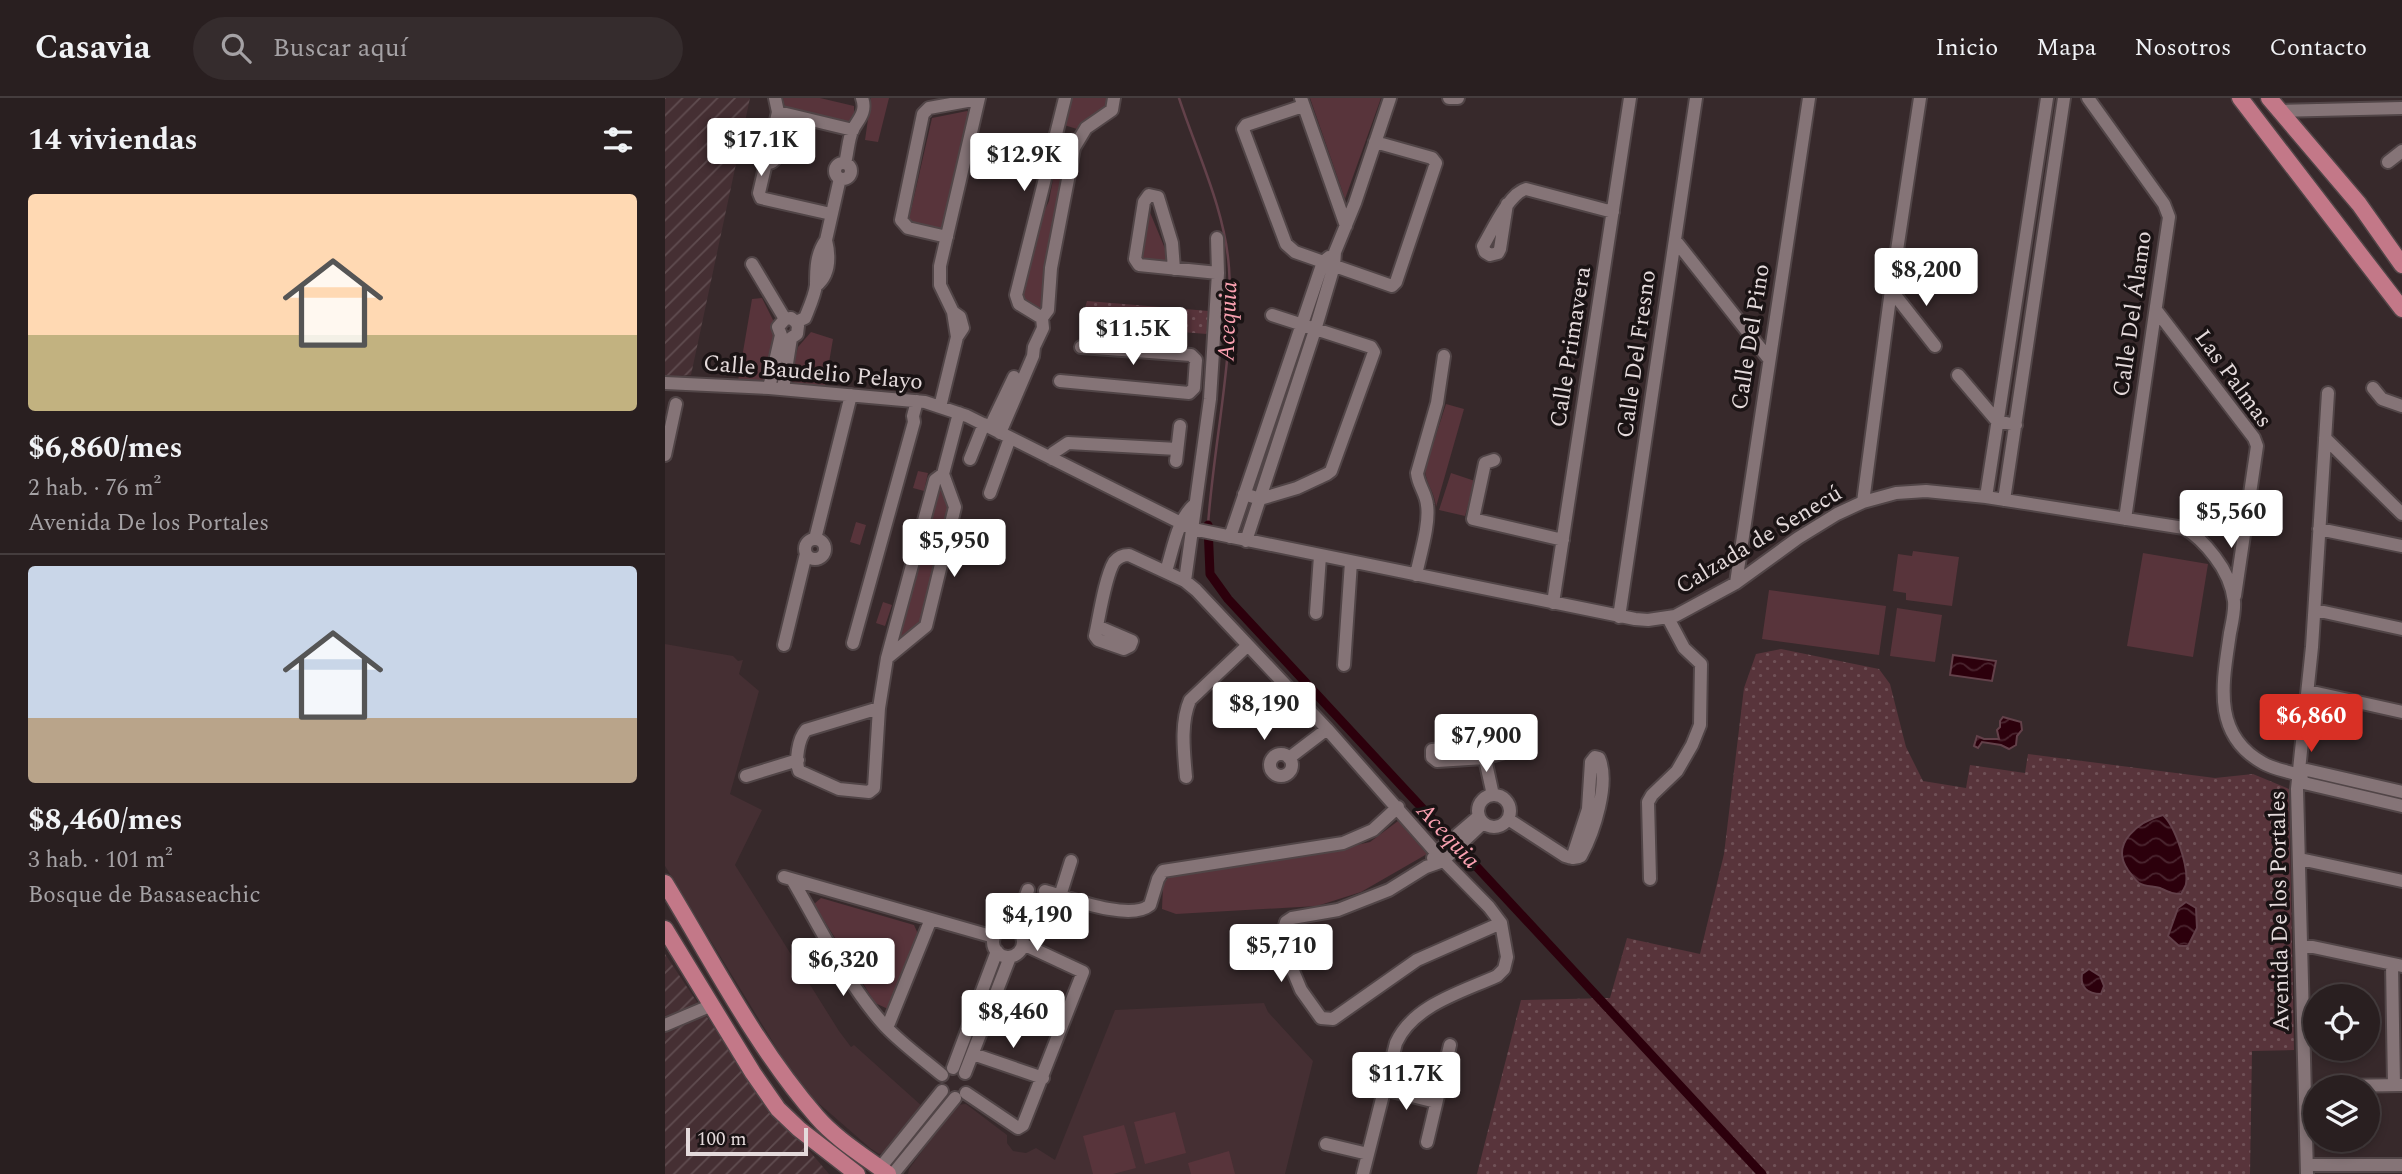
<!DOCTYPE html>
<html lang="es">
<head>
<meta charset="utf-8">
<style>
  body { margin:0; font-family:Spectral,serif; background:#352c2d; color:#f1f3f6; height:100vh; display:flex; flex-direction:column; font-size:26px; white-space:nowrap }
  * { box-sizing:border-box; margin:0 }
  p { font-size:23px; color:#a5a2a5 }
  .icon { flex:none; width:38px; height:38px; fill:none; stroke:currentColor; stroke-width:2; stroke-linecap:round; stroke-linejoin:round }
  .map { position:relative; flex:1; overflow:hidden }
  .side { display:flex; flex-direction:column; background:#291f20; width:665px }
  .side>* { flex:none }
  .buttons { position:absolute; left:1638px; top:886px; display:grid; gap:14px }
  .buttons a { display:grid; place-items:center; width:77px; height:77px; border-radius:50%; background:#291f20; box-shadow:0 4px 10px #0003,0 0 0 2px #453d3e; font-size:35px }
  .scale { position:absolute; left:21px; bottom:18px; width:122px; box-sizing:border-box; padding-left:7px; border:4px solid #e4dadb; border-top:0; font-size:19px; line-height:24px; white-space:nowrap; color:#e4dadb; -webkit-text-stroke:5px #1a1314; paint-order:stroke }
  .price { position:absolute; translate:-50% -60px; padding:0 16px; border-radius:7px; background:#fff; color:#222; font-size:23px; line-height:46px; filter:drop-shadow(0 2px 4px #0008) }
  .price::after { content:''; position:absolute; left:50%; top:42px; width:21px; height:16px; margin-left:-10px; background:inherit; clip-path:polygon(0 0,100% 0,50% 100%) }
  .price.selected { background:#d93025; color:#fff }
  ul { padding:0; list-style:none }
  li { display:grid; align-content:center; gap:14px; height:371px; padding:0 28px }
  li+li { border-top:2px solid #453d3e }
  li span { display:grid; place-items:center; height:217px; border-radius:7px; color:#555 }
  li>.icon { margin-inline-start:auto }
  span .icon { width:126px; height:126px; fill:#fffc; stroke-width:1 }
  li b { font-size:30px }
  h2 { display:flex; justify-content:space-between; align-items:center; height:84px; padding:0 28px; font-size:30px }
  header { display:flex; align-items:center; gap:42px; box-sizing:border-box; height:98px; padding:0 35px; background:#291f20; border-bottom:2px solid #453d3e }
  header strong { font-size:33px }
  nav { display:flex; gap:38px; margin-inline-start:auto; font-size:24px }
  .search { width:490px; height:63px; background:#352c2d; display:flex; align-items:center; gap:18px; box-sizing:border-box; padding:0 24px; border-radius:38px; color:#a5a2a5; font-size:26px }
  main { display:flex; flex:1; min-height:0 }
  .map>svg:first-child { display:block }
  .built { fill:#452f33 }
  .industrial { fill:url(#industrial-furrows) }
  .grass { fill:url(#grass-dots) }
  .park { fill:#58343b }
  .water { fill:url(#water-waves); stroke:#63414a; stroke-width:2 }
  .lines { fill:none; stroke-linecap:round; stroke-linejoin:round }
  .stream { stroke:#63414a; stroke-width:2.5 }
  .canal { stroke:#2c000c; stroke-width:9 }
  .minor-casing { stroke:#514547; stroke-width:16 }
  .major-casing { stroke:#514547; stroke-width:19 }
  .minor { stroke:#857477; stroke-width:12 }
  .major { stroke:#c37888; stroke-width:16 }
  .labels { text-anchor:middle; dominant-baseline:central; stroke-width:7; stroke-linejoin:round; paint-order:stroke }
  .street-label { font-size:23px; fill:#e4dadb; stroke:#1a1314 }
  .water-label { font-size:24px; font-style:italic; fill:#faa1b1; stroke:#1a1314 }
</style>
</head>
<body>
<header>
<strong>Casavia</strong>
<div class="search"><svg class="icon" aria-label="search" viewBox="0 0 24 24"><circle cx="10" cy="10" r="6"/><path d="M15 15l6 6"/></svg>Buscar aquí</div>
<nav><a>Inicio</a><a>Mapa</a><a>Nosotros</a><a>Contacto</a></nav>
</header>
<main>
<section class="side">
<h2>14 viviendas<svg class="icon" aria-label="filters" viewBox="0 0 24 24"><path d="M4 7h16M4 17h16"/><circle cx="9" cy="7" r="2"/><circle cx="15" cy="17" r="2"/></svg></h2>
<ul>
<li><span style="background:linear-gradient(#ffd9b3 65%,#c2b280 0)"><svg class="icon" aria-label="home" viewBox="0 0 24 24"><path d="M3 11l9-7 9 7M6 9v11h12V9"/></svg></span><div><b>$6,860/mes</b><p>2 hab. · 76 m²</p><p>Avenida De los Portales</p></div></li>
<li><span style="background:linear-gradient(#c9d6e8 70%,#b9a48a 0)"><svg class="icon" aria-label="home" viewBox="0 0 24 24"><path d="M3 11l9-7 9 7M6 9v11h12V9"/></svg></span><div><b>$8,460/mes</b><p>3 hab. · 101 m²</p><p>Bosque de Basaseachic</p></div></li>
</ul>
</section>
<div class="map">
<svg width="1737" height="1076" viewBox="0 0 1737 1076">
  <defs>
    <pattern id="industrial-furrows" width="10" height="10" patternUnits="userSpaceOnUse" patternTransform="scale(1.75)"><rect width="10" height="10" fill="#452f33"/><path d="M-1 1l2-2M0 10L10 0M9 11l2-2" fill="none" stroke="#604d50"/></pattern>
    <pattern id="grass-dots" width="8" height="8" patternUnits="userSpaceOnUse" patternTransform="scale(1.75)"><rect width="8" height="8" fill="#58343b"/><path d="M2 2h.1M6 6h.1" fill="none" stroke="#705157" stroke-width="1.8" stroke-linecap="round"/></pattern>
    <pattern id="water-waves" width="16" height="10" patternUnits="userSpaceOnUse" patternTransform="scale(1.75)"><rect width="16" height="10" fill="#2c000c"/><path d="M0 5q4-4 8 0t8 0" fill="none" stroke="#4a252f"/></pattern>
  </defs>
  <rect width="100%" height="100%" fill="#37292b"/>
  <path class="built" d="M0,546L68,558L73,563L78,562L74,576L94,593L65,696L97,712L70,767L174,933L186,949L189,947L258,1009L221,1054L214,1056L205,1050L136,990L0,768Z
    M599,905L603,914L648,963L620,1076H243L244,1071L291,1007L301,1006L342,1037V1045L348,1053L361,1055L371,1050L390,1062L450,912Z"/>
  <path class="industrial" d="M0,0H85L26,277L0,279Z
    M0,856L84,982L164,1076H0Z"/>
  <path class="grass" d="M422,203L544,213L542,236L415,226Z
    M1116,551L1214,571L1225,586L1241,649L1258,683L1301,690L1305,667L1360,675L1363,656L1550,680L1588,676L1624,691L1629,952L1587,953L1585,1076H812L856,902L945,900L962,840L1035,856L1059,756L1079,590L1091,556Z"/>
  <path class="park" d="M118,0H155L189,8V24H181L120,10Z
    M206,0H224L213,44L200,42Z
    M404,0H443L441,12L421,22L412,31L399,27Z
    M645,0H716L680,101Z
    M302,13L306,16L279,127L274,131L248,125L244,121L267,20Z
    M397,64L401,69L390,111L380,212H374L356,204L375,122L384,103L391,65Z
    M484,112L501,153L502,165L476,164Z
    M97,200L109,224L108,244L100,284L73,283L87,201Z
    M146,234L168,241L160,288L124,284L133,249Z
    M781,306L799,311L771,409C770,394 760,385 760,371Z
    M253,373L263,375L259,393L248,390Z
    M786,375L810,383L800,418L774,412Z
    M274,383L285,407L257,527L233,542L232,536Z
    M191,424L201,427L195,447L185,444Z
    M1248,453L1294,459L1287,508L1241,502V495L1228,493L1233,456L1247,458Z
    M1478,455L1543,466L1528,559L1462,548Z
    M1104,492L1221,508L1214,557L1097,541Z
    M218,504L227,507L220,528L211,525Z
    M1232,510L1277,517L1270,564L1225,558Z
    M733,723L762,756L696,794L652,808L511,816L497,811L498,787L504,778L651,756L705,744Z
    M156,800L249,827L253,836L223,911L210,905L149,806Z
    M510,1014L521,1055L480,1066L469,1024Z
    M459,1027L471,1070L448,1076H428L418,1038Z
    M564,1053L570,1076H526L523,1065Z"/>
  <path class="water" d="M1288,557L1331,563L1327,583L1285,577Z
    M1338,619L1356,624L1357,632L1352,638L1351,647L1344,651L1336,647L1317,644L1313,650L1309,648L1312,638L1319,641H1334L1332,632L1335,629V623Z
    M1498,717C1510,728 1524,769 1521,786C1521,787 1517,795 1516,796C1507,796 1504,794 1495,790C1488,788 1480,789 1474,785C1470,782 1466,776 1463,772C1444,745 1475,723 1498,717Z
    M1521,804L1531,810L1532,830L1523,848H1514L1503,838L1513,810Z
    M1424,871L1435,878L1439,888L1436,896C1422,896 1415,889 1417,876Z"/>
  <g class="lines">
    <path class="stream" d="M514,0C532,55 560,111 564,170C570,257 549,341 543,427"/>
    <path class="canal" d="M543,427L545,476L563,501L1097,1076"/>
    <defs>
      <path id="minor" d="M636,0L681,128
        M784,0H793
        M1423,0L1499,106L1504,119L1460,421
        M638,8L581,27L578,31L621,146L630,154L727,188L731,184L771,65L767,60L710,44
        M1614,13L1737,10
        M113,14L188,32
        M105,49L113,14L110,0
        M95 57a8 8 0 1 1 16 0a8 8 0 1 1-16 0Z
        M1723,64L1737,53
        M170 73a8 8 0 1 1 16 0a8 8 0 1 1-16 0Z
        M101,65L94,95L96,100L166,116
        M180,65C183,55 183,40 188,31C194,21 202,13 197,0
        M842,106L835,151L833,155L825,157L820,154L818,148C827,133 844,95 861,91L948,114
        M282,139L243,130L236,122L258,16L264,10L313,1
        M1010,142L1104,261
        M87,166L120,221L126,220L131,224L140,220C144,210 150,197 151,187C151,171 151,156 161,142L175,80
        M509,171L507,145L493,99L484,97L479,104L470,161L474,167L553,175
        M151,188C165,177 165,159 161,142
        M1226,192L1270,248
        M1491,212L1589,340L1592,348L1570,498
        M377,220L354,206L351,197L400,0
        M292,239L288,214L275,187V168L314,0
        M1293,277L1332,323L1351,327
        M395,283L524,295L529,290L531,262L526,257L416,249
        M0,285L104,290L260,304L302,318L528,431L970,521L983,522L1010,518L1071,485L1133,440L1172,416L1198,404L1231,395L1261,393L1321,399L1519,430C1532,437 1541,447 1550,459C1560,472 1567,487 1569,503C1570,513 1567,525 1565,535C1558,584 1546,636 1598,665C1608,671 1622,673 1634,677
        M104,290L116,237L113,229L120,221
        M1708,290L1717,301L1737,308
        M118,291L126,240L132,236L133,228L131,224
        M275,309L292,239L298,230L295,219L288,214
        M325,329L349,279
        M335,335L368,258L369,249L378,230L377,220L383,212L386,170L409,50L421,30L447,12L449,0
        M1660,340L1737,416
        M0,357L11,306
        M305,361L319,326
        M387,361L388,355L403,345L512,351
        M829,362L820,365L808,421L898,442
        M511,363L515,328
        M325,395L345,340
        M579,396L595,401L632,390L662,376L666,373L709,254L706,249L607,217
        M1321,399L1382,0
        M1339,402L1399,0
        M1198,404L1226,192L1255,0
        M1654,431L1737,448
        M565,439L658,164L664,159
        M140 451a10 10 0 1 1 20 0a10 10 0 1 1-20 0Z
        M150,441L186,297
        M581,443L650,232L669,168L670,154L690,105L725,0
        M501,473C508,452 512,421 530,406
        M751,477C755,457 765,426 762,407C761,395 753,387 752,375L772,305L779,258
        M520,483L545,301L553,175L552,140
        M1071,485L1144,0
        M888,505L965,0
        M1650,512L1737,531
        M651,515L655,458
        M954,519L1031,0
        M432,528L467,543L465,548L459,551L433,542L430,538C434,520 440,479 449,464C453,459 458,457 464,457L520,483L531,492L662,631L775,759L824,809L836,825L842,859L839,871L832,878C797,894 748,907 731,945L698,1076
        M188,545L249,324L248,318L252,303
        M119,547L141,456
        M222,560L261,528L290,409L278,376
        M679,567L686,464
        M1643,593L1737,614
        M214,610L141,632C133,641 130,663 134,673L174,691L204,694L209,690L214,610L222,560L270,382L278,376L294,315
        M858,637L863,641L860,648L819,660L772,663L767,659V652L818,648Z
        M818,652L828,697
        M605 667a11 11 0 1 1 22 0a11 11 0 1 1-22 0Z
        M624,660L662,631
        M1634,677L1639,685L1737,708
        M1634,677L1642,672L1737,694
        M81,678L133,662
        M521,679C519,655 515,625 525,602L582,548
        M813 713a16 16 0 1 1 32 0a16 16 0 1 1-32 0Z
        M843,721L900,758C905,760 911,761 916,758C929,734 945,685 934,660L930,659L926,664L923,711L907,760
        M818,725L778,763L761,769L724,792L673,812L627,820L621,824L618,835L626,868L636,892L656,920L668,921L752,862L836,825
        M768,760L779,748L814,718
        M1635,761L1737,783
        M119,779L329,839
        M985,781L983,704L987,697L1012,673L1027,647L1035,627L1036,566L1019,550L1003,520
        M128,783C156,831 182,886 220,928C237,946 258,961 277,977
        M380,793C404,800 465,824 485,807L493,781L498,773L678,745L708,732L733,709
        M395,798L406,763
        M343,829L351,809L359,803L363,792
        M328 844a15 15 0 1 1 30 0a15 15 0 1 1-30 0Z
        M356,836L361,811L359,803
        M1636,849H1648L1737,868
        M1727,866L1729,987
        M0,927L47,907
        M222,930L266,821
        M308,956L378,980
        M288,970L332,853
        M300,975L345,859
        M722,982L773,995
        M1675,988L1737,987
        M719,991L771,1004
        M301,995L353,1030L358,1027L418,874L358,846
        M762,1044L785,947
        M661,1046L703,1056
        M1642,1067H1737
        M215,1070L277,993
        M228,1076L290,1000
        M1642,1076L1632,691L1647,549L1663,295"/>
      <path id="major" d="M1575,0L1737,211
        M1604,0L1694,106L1737,167
        M0,785C48,864 91,949 152,1019C171,1041 199,1058 223,1076
        M0,831L88,975L113,1011L134,1031L192,1076"/>
    </defs>
    <use href="#minor" class="minor-casing"/>
    <use href="#major" class="major-casing"/>
    <use href="#minor" class="minor"/>
    <use href="#major" class="major"/>
  </g>
  <g class="labels">
    <g class="street-label">
      <text transform="translate(1468 216) rotate(-82)">Calle Del Álamo</text>
      <text transform="translate(1086 239) rotate(-81)">Calle Del Pino</text>
      <text transform="translate(906 249) rotate(-81)">Calle Primavera</text>
      <text transform="translate(972 256) rotate(-82)">Calle Del Fresno</text>
      <text transform="translate(148 275) rotate(5)">Calle Baudelio Pelayo</text>
      <text transform="translate(1568 281) rotate(54)">Las Palmas</text>
      <text transform="translate(1094 442) rotate(-31)">Calzada de Senecú</text>
      <text transform="translate(1615 813) rotate(-91)">Avenida De los Portales</text>
    </g>
    <g class="water-label">
      <text transform="translate(563 223) rotate(-88)">Acequia</text>
      <text transform="translate(783 738) rotate(47)">Acequia</text>
    </g>
  </g>
</svg>
<div class="buttons">
<a><svg class="icon" aria-label="locate" viewBox="0 0 24 24"><circle cx="12" cy="12" r="6"/><path d="M12 2v4M12 18v4M2 12h4M18 12h4"/></svg></a>
<a><svg class="icon" aria-label="layers" viewBox="0 0 24 24"><path d="M12 4l9 5-9 5-9-5zM3 14l9 5 9-5"/></svg></a>
</div>
<div class="scale">100 m</div>
<b class="price" style="left:96px;top:80px">$17.1K</b>
<b class="price" style="left:359px;top:95px">$12.9K</b>
<b class="price" style="left:1261px;top:210px">$8,200</b>
<b class="price" style="left:468px;top:269px">$11.5K</b>
<b class="price" style="left:1566px;top:452px">$5,560</b>
<b class="price" style="left:289px;top:481px">$5,950</b>
<b class="price" style="left:599px;top:644px">$8,190</b>
<b class="price selected" style="left:1646px;top:656px">$6,860</b>
<b class="price" style="left:821px;top:676px">$7,900</b>
<b class="price" style="left:372px;top:855px">$4,190</b>
<b class="price" style="left:616px;top:886px">$5,710</b>
<b class="price" style="left:178px;top:900px">$6,320</b>
<b class="price" style="left:348px;top:952px">$8,460</b>
<b class="price" style="left:741px;top:1014px">$11.7K</b>
</div>
</main>
</body>
</html>
